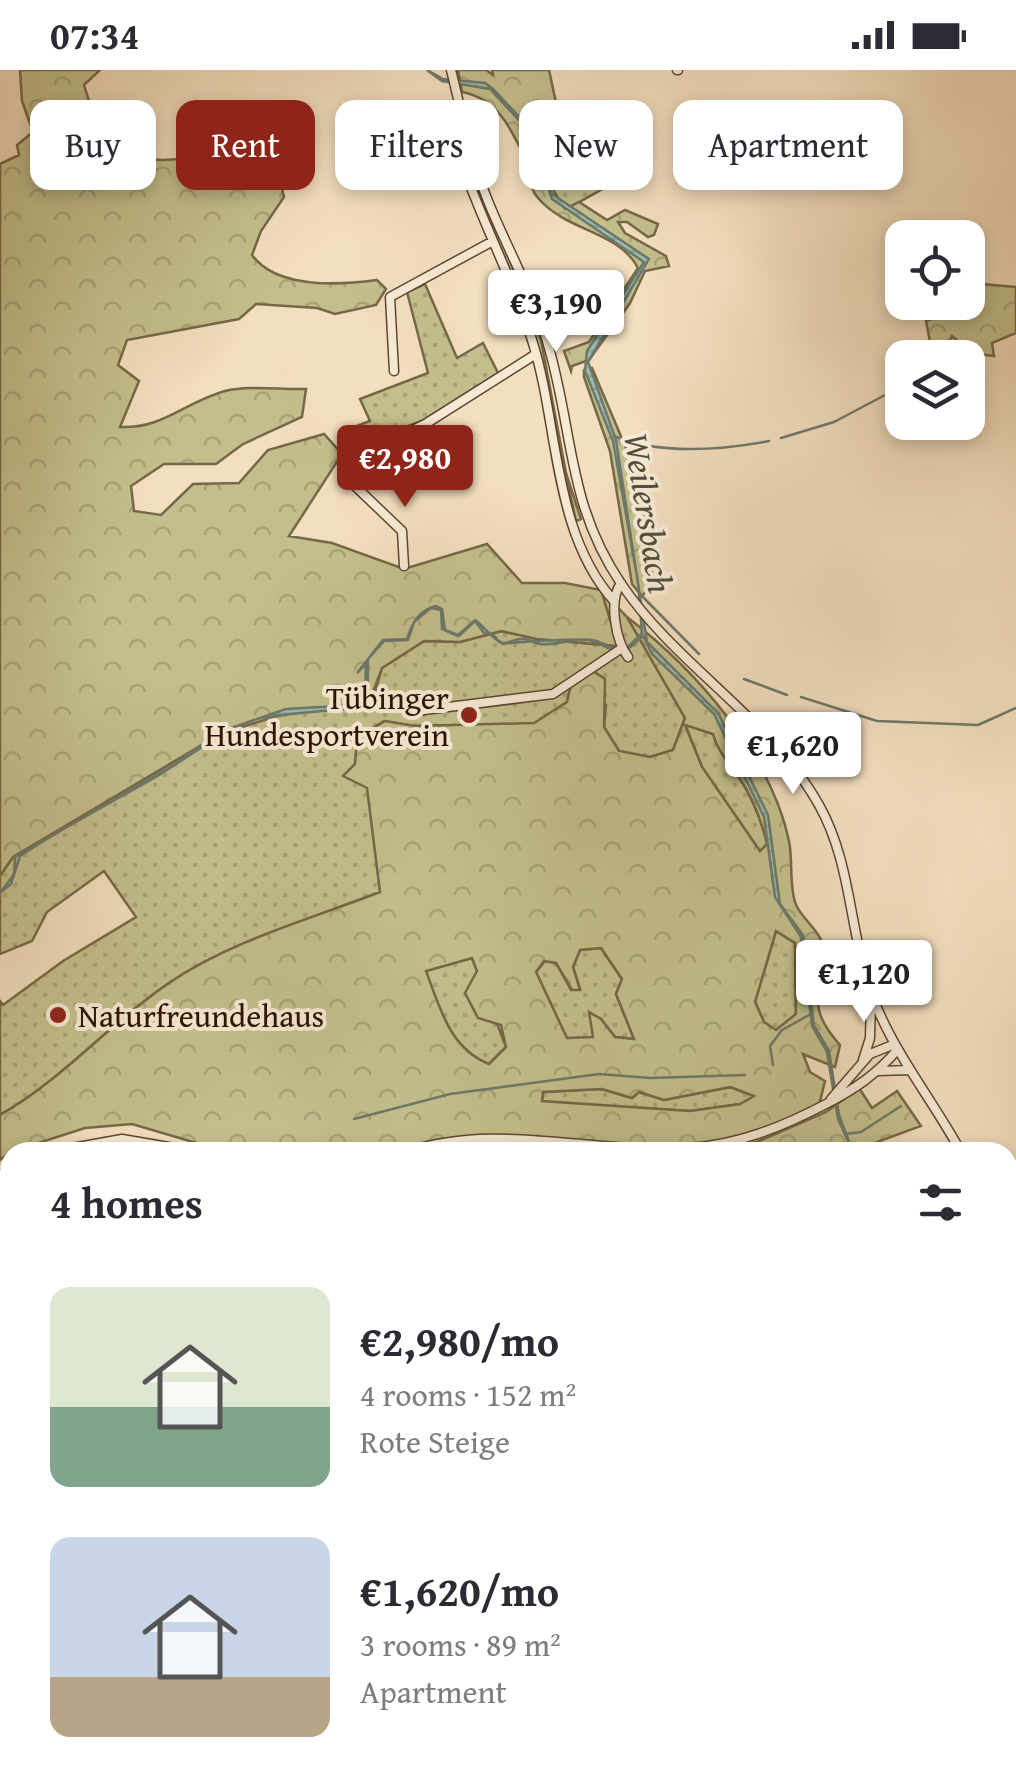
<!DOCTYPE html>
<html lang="en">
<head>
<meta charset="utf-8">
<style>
  body { margin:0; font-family:"Gentium Book Plus",serif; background:#f7f7f7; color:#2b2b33; height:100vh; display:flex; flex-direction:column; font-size:38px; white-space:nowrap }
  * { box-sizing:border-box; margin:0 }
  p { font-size:32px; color:#7c7c81 }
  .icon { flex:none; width:55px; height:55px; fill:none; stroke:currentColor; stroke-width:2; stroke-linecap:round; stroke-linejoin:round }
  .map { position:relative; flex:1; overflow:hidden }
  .details { position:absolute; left:0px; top:1072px; width:1018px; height:642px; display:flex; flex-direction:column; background:#fff; border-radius:30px 30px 0 0; box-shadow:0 5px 15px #0003 }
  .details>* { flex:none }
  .hud { position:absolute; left:30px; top:30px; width:958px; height:90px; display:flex; gap:20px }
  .tools { position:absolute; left:885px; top:150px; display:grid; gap:20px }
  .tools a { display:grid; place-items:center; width:100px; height:100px; border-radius:20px; background:#fff; box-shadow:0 5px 15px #0003; font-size:50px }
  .price { position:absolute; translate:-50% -85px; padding:0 22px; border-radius:10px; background:#fff; color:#222; font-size:32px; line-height:65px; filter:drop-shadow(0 2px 5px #0008) }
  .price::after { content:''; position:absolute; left:50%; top:60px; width:30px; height:22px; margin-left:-15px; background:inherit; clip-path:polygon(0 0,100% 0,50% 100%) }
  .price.active { background:#8f2418; color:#fff }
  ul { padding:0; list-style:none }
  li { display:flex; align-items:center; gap:30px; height:250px; padding:0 50px }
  li span { display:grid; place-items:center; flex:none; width:280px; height:200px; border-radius:20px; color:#555 }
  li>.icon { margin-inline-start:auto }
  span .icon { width:120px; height:120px; fill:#fffc; stroke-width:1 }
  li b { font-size:42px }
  h2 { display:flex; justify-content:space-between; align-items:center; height:120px; padding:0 50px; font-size:42px }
  .tag { padding:0 35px; border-radius:20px; background:#fff; box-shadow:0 5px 15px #0003; font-size:35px; line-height:90px }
  .tag.active { background:#8f2418; color:#fff }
  .status { display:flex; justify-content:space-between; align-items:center; height:70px; padding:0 50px; background:#fff; direction:ltr }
  .status svg { height:28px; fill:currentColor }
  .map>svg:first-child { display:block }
  .green { fill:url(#green-dots); stroke:#766846; stroke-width:2.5 }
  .forest { fill:url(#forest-crowns); stroke:#766846; stroke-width:2.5; fill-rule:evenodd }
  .water { fill:url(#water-rules); stroke:#6d786a; stroke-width:2.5 }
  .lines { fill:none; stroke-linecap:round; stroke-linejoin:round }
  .stream { stroke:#6d786a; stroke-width:2.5 }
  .minor-casing { stroke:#5c4530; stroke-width:11 }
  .minor { stroke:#f7ead5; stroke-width:8 }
  .poi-dot { fill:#8f2418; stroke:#f7ead5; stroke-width:4 }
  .labels { text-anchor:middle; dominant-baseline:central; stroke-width:8; stroke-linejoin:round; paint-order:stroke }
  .poi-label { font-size:32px; fill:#291200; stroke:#f7ead5; text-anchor:end }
  .water-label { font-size:35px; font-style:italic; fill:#514e3e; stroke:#f7ead5 }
</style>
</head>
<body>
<div class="status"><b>07:34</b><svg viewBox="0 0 49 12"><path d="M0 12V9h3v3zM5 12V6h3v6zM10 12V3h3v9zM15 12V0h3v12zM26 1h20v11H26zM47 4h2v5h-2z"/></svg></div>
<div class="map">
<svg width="1016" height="1714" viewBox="0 0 1016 1714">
  <defs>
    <pattern id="green-dots" width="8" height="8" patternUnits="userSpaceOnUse" patternTransform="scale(2.5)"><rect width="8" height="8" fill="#c3bf8c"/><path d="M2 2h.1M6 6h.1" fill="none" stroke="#a8a377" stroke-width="1.8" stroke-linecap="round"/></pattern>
    <pattern id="forest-crowns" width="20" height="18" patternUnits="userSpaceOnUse" patternTransform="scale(2.5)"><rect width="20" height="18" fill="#c3bf8c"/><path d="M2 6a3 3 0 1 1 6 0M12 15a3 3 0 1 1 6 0" fill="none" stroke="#a8a377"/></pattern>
    <pattern id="water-rules" width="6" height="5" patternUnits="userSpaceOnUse" patternTransform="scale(2.5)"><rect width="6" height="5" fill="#9bbcb0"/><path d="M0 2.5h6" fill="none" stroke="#86a196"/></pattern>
  </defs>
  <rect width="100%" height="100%" fill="#f3debe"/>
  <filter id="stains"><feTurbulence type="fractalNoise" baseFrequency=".002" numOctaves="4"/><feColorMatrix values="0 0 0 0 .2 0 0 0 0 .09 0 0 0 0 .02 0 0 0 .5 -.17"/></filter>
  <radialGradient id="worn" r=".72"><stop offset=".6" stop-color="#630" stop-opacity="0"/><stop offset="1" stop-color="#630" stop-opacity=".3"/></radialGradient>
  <path class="green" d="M461,66L541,270L566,403L581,449L576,451L541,295L461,83Z
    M590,94L606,117L565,140L551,118Z
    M425,214L457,288L483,273L498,303L422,351L354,376L347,371L346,360L370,351L360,329L428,303L407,222Z
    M601,520L627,547L685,648L673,680L650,687L619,681L604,657L606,635L571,615L567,632L534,654L415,656L384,651L357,668L370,728L380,822C311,849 231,871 169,913C108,954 64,1009 0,1045V931L3,935L63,891L136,847L104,801L47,842L32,871L0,884V806L12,787L222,663L258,650L374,626L382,598L424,571L460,572L501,561L537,569L617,576Z
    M685,654L713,664C718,682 728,691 738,706C753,728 761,750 768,774L760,782L702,697Z
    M776,861L795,873L796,944L776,961L764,952L755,932Z
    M601,878L622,909L616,924L634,969L615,967L601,949L594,967L567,969L536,902L545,891L556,893L571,920L580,919L573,897L580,880Z
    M472,888L506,977L489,994C450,979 440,938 425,901Z
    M731,1017L755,1026L741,1034L690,1041L542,1032L543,1022L602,1019L632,1028L639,1022L664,1030Z
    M535,1071L698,1081L757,1072L754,1082H433L481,1073Z
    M10,1214V1523L0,1510V1361L4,1342L0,1341V1251L10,1245Z
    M1008,1598L1016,1604V1714L975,1705H1008Z
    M3,1603L10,1605V1705H125L127,1714H0Z
    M776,1705H902L860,1714H785Z"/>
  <path class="forest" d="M20,0H100L84,15L89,31L51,82L69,105L105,87L162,90L254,85L278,102L284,127L261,161L252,185C276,219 340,215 377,210L386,219L376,235L335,244L317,238L256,234L239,249L127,270L118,295L139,311L120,357C163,359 185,332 225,321C250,315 281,320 306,319L302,347L243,374L216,394H164L131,416L134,441L161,445L193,414L239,413L268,380L324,364L342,384L289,466L332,473L404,499L487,474L522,513H565L601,520L618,576L537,569L501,561L460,572L424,571L382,598L367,638L291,642L222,663L13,787L0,806V94L19,85L17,75L33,62L22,31Z
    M458,0H486L493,5L492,0H549L558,42L590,94L552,118L565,139L579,132L607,150L625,140L658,154L654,165L648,167L627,152H618L625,163L666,186L669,196L645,201L630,233L589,290L572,296L571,301L564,281L589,272L638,198C619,161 567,162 538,128C527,116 533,106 527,92C512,61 499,29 462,22Z
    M970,213L1016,217V263L992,273L994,286L971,283L952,266L945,280L932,282L926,251L944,245L948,233L968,232Z
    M592,298L637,404L648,456L653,513L642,526L632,514L610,381L584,307V300Z
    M627,547C695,599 771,685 789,771C793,791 789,813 795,832C799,846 815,856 821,870C837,914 794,924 840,975L835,997L803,984L810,1002L825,1011L818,1039L780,1057L686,1078L502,1067L406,1082H227L132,1054L85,1058L10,1082L0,1090V1045C63,1009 109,954 169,913C230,871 311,849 380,822L367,718L343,706L355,694L357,668L385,651L415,656L534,653L567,632L571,615L593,601L605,609L604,657L619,681L650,687L673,680L685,648ZM685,655L713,664C718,682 728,691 738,706C753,727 761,749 767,774L760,781L702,697ZM776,861L795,873L796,944L776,960L764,952L755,932ZM601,878L622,909L616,924L634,969L615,967L601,949L589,942L593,967L567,968L536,902L544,891L556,893L572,920H580L573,897L580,880ZM472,888L477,901L465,923L478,948L501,955L506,977L489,994C450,979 440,938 426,901ZM730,1017L754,1026L740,1034L690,1041L542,1031L543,1022L602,1019L632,1028L639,1022L664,1030Z
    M859,1018L872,1038L897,1021L921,1056L869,1075L875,1082H754L757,1072L826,1042Z
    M99,1074L179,1082H67Z
    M0,1510L10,1523V1605H0Z
    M125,1705H624L627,1714H127Z"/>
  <path class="water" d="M427,0L443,9L485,13L494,20L526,54L552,124L649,189L588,292L616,370L647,572L718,643L768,745L780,834L803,865L814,955L829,981L839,1045L853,1082L838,1049L827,982L812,956L801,867L775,827L764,747L714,644L652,584L643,566C638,570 630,579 624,581C613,585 598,570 588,570C572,568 556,576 540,574C535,573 531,570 526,569C510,567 504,582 493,564L484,563L475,551L460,565L458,566L442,559L441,540L431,538L414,552L408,570L384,571L368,589C367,602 371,624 360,634C351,642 276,642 254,650C216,664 188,688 154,708C109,734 63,757 20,786L11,814L0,823L14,804L15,787L175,694L219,662L286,639L355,635L365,623L366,594L357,603L383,570L407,569C412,553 419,540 436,536L442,539L445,560L458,565L475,550C485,557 492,569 503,574C511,572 586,568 593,570C603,572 612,580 624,581L642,563L638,512L613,371L585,301L587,281L644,192L552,129L526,58L490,19L442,11Z"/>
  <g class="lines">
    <path class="stream" d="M614,366C658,385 722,380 769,371
      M781,368L834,352L887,324
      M640,524L699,584
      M744,609L787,625
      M801,627L877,651L978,655L1016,638
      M773,995L770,976L782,960L811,944
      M354,1049L450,1024L599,1004L650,1008L745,1005
      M845,1064L861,1062L901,1036
      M370,1705L377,1714
      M426,1714L516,1705"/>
    <defs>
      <path id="minor" d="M451,0C462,44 471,89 488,131C507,178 532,222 547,271C574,360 566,433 622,515C678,597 770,648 819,735C851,792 849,856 869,917C889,977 931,1027 961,1082
        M677,0H678
        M463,53L459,85C480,148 512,207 532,270C559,354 552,462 614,531
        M394,301L390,227L493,171
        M404,496L402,461L355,416L369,381L427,353L536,284
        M621,513C608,531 616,571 628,587
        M416,641L553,624L622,578
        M863,990L870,968L871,930
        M879,1001L909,1000
        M831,1029L870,984L895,974
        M50,1082L122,1069L198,1082
        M406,1082C500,1051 593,1085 688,1078C738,1075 782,1057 826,1034C855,1019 877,1004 898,979
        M0,1105L10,1100
        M0,1176L10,1182
        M1008,1239L1016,1266
        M1008,1477L1016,1478
        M651,1714L666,1705"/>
    </defs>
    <use href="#minor" class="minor-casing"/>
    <use href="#minor" class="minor"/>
  </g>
  <g class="poi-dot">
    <circle cx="469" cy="645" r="10"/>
    <circle cx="58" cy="945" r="10"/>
  </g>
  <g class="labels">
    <g class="poi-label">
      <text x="449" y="627">Tübinger<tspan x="449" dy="37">Hundesportverein</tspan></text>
      <text x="78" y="945" text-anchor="start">Naturfreundehaus</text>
    </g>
    <g class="water-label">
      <text transform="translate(649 443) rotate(81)">Weilersbach</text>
    </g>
  </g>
  <rect width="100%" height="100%" filter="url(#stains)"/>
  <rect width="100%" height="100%" fill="url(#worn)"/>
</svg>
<div class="tools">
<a><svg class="icon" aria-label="locate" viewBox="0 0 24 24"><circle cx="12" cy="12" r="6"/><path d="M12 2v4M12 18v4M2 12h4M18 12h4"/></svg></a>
<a><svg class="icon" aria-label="layers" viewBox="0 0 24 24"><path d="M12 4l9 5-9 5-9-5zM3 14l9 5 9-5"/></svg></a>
</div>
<b class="price" style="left:556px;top:285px">€3,190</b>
<b class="price active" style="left:405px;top:440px">€2,980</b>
<b class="price" style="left:793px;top:727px">€1,620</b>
<b class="price" style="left:864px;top:955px">€1,120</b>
<div class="hud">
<a class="tag">Buy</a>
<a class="tag active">Rent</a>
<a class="tag">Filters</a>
<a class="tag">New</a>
<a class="tag">Apartment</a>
</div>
<section class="details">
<h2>4 homes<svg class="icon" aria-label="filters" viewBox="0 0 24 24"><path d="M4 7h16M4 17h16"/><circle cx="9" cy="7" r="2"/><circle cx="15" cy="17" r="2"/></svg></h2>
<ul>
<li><span style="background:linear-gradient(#dfe7d0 60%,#7fa58c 0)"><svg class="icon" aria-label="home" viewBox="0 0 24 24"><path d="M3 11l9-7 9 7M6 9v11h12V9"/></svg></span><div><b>€2,980/mo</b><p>4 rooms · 152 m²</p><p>Rote Steige</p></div></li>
<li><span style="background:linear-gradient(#c9d6e8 70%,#b9a48a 0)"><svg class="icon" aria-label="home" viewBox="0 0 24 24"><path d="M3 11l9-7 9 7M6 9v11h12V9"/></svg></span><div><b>€1,620/mo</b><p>3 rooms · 89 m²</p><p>Apartment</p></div></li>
</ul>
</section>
</div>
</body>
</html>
